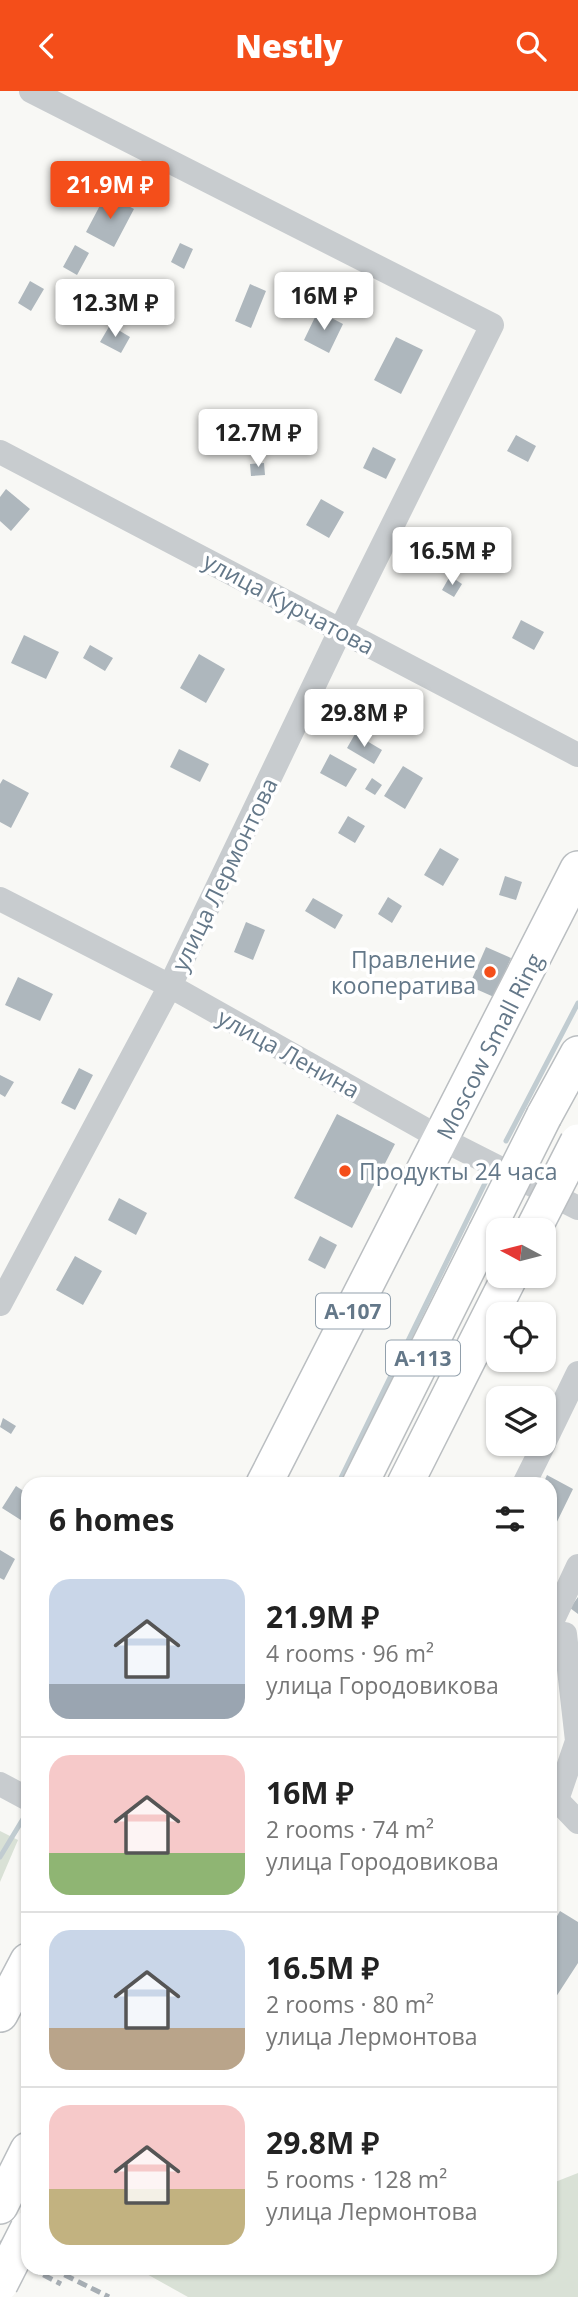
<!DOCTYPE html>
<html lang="en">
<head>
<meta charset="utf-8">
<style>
  body { margin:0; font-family:"Open Sans",sans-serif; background:#f6f6f6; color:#222; height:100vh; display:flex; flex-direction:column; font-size:26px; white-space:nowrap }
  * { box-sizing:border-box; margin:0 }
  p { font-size:23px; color:#767676 }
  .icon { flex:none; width:38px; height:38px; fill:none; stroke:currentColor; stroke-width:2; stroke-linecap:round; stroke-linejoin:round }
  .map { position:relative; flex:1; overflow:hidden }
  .panel { position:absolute; left:21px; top:1386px; width:536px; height:798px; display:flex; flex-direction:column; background:#fff; border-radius:21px; box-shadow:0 2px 5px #0004 }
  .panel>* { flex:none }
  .needle { width:46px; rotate:277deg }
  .controls { position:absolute; left:486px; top:1127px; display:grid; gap:14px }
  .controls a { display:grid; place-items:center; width:70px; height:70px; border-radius:14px; background:#fff; box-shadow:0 2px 5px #0004; font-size:35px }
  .price { position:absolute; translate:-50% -60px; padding:0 16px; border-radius:7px; background:#fff; color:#222; font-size:23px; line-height:46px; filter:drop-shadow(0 2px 4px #0008) }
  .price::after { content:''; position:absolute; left:50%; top:42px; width:21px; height:16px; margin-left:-10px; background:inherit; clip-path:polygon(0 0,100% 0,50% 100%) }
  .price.on { background:#f44e1a; color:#fff }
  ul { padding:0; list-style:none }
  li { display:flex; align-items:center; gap:21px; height:175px; padding:0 28px }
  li+li { border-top:2px solid #e0e0e0 }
  li span { display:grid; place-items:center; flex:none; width:196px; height:140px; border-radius:21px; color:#555 }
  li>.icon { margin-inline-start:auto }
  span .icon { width:84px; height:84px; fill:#fffc; stroke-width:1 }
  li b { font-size:30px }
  h2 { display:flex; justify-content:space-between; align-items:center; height:84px; padding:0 28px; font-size:30px }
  header { display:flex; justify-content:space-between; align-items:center; height:91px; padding:0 28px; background:#f44e1a; color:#fff; font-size:32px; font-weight:800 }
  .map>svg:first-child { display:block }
  .green { fill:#d9e1d6 }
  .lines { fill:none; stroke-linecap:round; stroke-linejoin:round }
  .stream { stroke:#c1ccd1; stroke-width:5 }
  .building { fill:#aeb7bd }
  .highway-casing { stroke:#babec1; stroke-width:38 }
  .minor { stroke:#c8cccf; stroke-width:24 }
  .highway { stroke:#fff; stroke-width:35 }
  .rail { stroke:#a7aeb4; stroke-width:5; stroke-dasharray:10 5; stroke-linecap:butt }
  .highway-bridge-casing { stroke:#babec1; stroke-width:38; stroke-linecap:butt }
  .highway-bridge { stroke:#fff; stroke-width:35 }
  .poi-dot { fill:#f44e1a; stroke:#fff; stroke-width:2.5 }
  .labels { text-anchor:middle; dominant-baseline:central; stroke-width:7; stroke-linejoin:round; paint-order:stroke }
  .shield { fill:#fff; stroke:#92a0ac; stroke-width:2 }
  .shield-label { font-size:21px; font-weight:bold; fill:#647889 }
  .street-label { font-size:23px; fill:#647889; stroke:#fff }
  .poi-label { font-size:23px; fill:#647889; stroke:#fff; text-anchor:end }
</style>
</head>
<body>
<header><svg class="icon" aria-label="back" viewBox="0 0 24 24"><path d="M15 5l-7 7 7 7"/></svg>Nestly<svg class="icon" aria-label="search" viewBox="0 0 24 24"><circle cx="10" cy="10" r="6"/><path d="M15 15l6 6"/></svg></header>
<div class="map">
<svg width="578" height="2206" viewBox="0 0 578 2206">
  <rect width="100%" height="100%" fill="#f8f8f5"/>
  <path class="green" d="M0,1740L18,1749L0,1791Z
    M578,2082V2206H188L136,2177H550V2093Z"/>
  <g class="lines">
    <path class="stream" d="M506,1050L578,912
      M338,1393L490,1082
      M0,1766L26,1723"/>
  </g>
  <path class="building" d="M106,103L134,118L114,156L86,141Z
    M180,152L193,158L184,178L171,171Z
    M75,154L89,162L77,184L63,176Z
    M30,190L44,198L31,220L18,212Z
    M250,193L266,200L251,237L235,230Z
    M152,203L169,213L159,229L142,219Z
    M318,220L343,233L329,262L304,249Z
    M110,234L130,246L121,262L100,251Z
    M396,246L423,259L401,303L374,289Z
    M516,344L536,355L528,371L507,360Z
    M373,356L396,368L386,388L363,377Z
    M264,372L265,384L251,385L250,373Z
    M6,398L30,418L11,440L0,430V406Z
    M321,408L344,421L329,447L306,434Z
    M450,485L462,493L454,506L442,499Z
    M521,529L544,541L534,559L512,547Z
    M24,544L59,561L46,588L11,572Z
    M90,554L113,567L105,580L83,567Z
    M199,563L225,578L206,612L180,597Z
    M355,643L382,659L374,673L347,657Z
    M179,658L209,673L200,691L170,676Z
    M330,663L357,678L346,696L320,682Z
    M403,675L423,687L405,718L384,705Z
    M372,687L382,694L375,704L365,698Z
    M3,688L29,702L11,737L0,731V693Z
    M348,725L365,735L355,752L338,742Z
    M440,757L459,768L443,795L424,784Z
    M505,785L522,791L516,809L499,804Z
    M388,806L402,815L392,832L378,823Z
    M313,807L343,824L335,838L305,820Z
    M246,831L265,839L253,869L234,861Z
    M486,856L511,867L494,906L469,895Z
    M18,886L53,903L40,930L5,914Z
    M79,977L93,984L75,1019L61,1012Z
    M0,984L14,991L5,1006L0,1003Z
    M337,1023L395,1053L352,1137L294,1107Z
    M119,1107L147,1122L136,1144L108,1129Z
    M320,1145L337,1154L325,1178L308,1169Z
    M75,1165L102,1180L83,1214L56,1199Z
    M3,1327L16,1335L11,1343L0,1336Z
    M547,1384L573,1398L550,1445V1393H543Z
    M16,1395L28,1403V1424L24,1431L2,1417Z
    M0,1459L15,1468L4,1489L0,1487Z
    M578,1506V1523L570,1517Z
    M560,1820L578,1831V1872L552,1912L550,1910V1837Z"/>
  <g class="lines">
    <defs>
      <path id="highway" d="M544,1025L578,963
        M264,1393L578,778
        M360,1393L486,1141
        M405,1393L510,1185
        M0,1923L28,1870
        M0,2115L28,2059"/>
    </defs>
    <use href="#highway" class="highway-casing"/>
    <path class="minor" d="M0,361L578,664
      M0,808L170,895L442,1048L578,1117
      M0,1213L170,895L341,538L492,234L31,0
      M544,1352L578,1282
      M524,1393L544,1353
      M550,1535L578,1475
      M565,1543L577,1650L557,1709L578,1731
      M0,1693L28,1708"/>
    <use href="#highway" class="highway"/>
    <path class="rail" d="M0,2151L28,2165
      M30,2177L61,2193
      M51,2177L109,2206"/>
    <defs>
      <path id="highway-bridge" d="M533,1139L578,1051
        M486,1141L544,1025
        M0,2193L28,2138"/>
    </defs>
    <use href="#highway-bridge" class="highway-bridge-casing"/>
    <use href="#highway-bridge" class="highway-bridge"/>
  </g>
  <g class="poi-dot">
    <circle cx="490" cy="881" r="7"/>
    <circle cx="345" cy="1080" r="7"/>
  </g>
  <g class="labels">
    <g class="shield">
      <rect x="316" y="1202.5" width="74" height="35" rx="5"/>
      <rect x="386" y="1249.5" width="74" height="35" rx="5"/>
    </g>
    <g class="shield-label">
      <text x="353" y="1220">А-107</text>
      <text x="423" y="1267">А-113</text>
    </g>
    <g class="street-label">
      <text transform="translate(289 512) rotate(28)">улица Курчатова</text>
      <text transform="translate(224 783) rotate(-64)">улица Лермонтова</text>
      <text transform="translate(489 955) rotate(-63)">Moscow Small Ring</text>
      <text transform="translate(289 962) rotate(29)">улица Ленина</text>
    </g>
    <g class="poi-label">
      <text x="476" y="868">Правление<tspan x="476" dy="26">кооператива</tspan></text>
      <text x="359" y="1080" text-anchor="start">Продукты 24 часа</text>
    </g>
  </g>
</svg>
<div class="controls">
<a><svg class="needle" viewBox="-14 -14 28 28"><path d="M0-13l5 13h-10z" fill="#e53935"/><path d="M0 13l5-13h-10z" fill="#767676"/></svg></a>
<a><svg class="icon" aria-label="locate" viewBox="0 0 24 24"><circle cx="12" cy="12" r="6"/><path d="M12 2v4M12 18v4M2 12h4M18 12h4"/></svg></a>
<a><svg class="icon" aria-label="layers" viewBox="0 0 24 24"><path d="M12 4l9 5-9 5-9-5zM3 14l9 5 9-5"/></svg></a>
</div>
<b class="price on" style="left:110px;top:130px">21.9M ₽</b>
<b class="price" style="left:324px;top:241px">16M ₽</b>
<b class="price" style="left:115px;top:248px">12.3M ₽</b>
<b class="price" style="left:258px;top:378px">12.7M ₽</b>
<b class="price" style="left:452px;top:496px">16.5M ₽</b>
<b class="price" style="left:364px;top:658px">29.8M ₽</b>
<section class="panel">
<h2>6 homes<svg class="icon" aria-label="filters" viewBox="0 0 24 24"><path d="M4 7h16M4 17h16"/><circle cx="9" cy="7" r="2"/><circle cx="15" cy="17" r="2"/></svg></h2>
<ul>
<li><span style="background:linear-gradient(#c9d6e8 75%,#9aa5b1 0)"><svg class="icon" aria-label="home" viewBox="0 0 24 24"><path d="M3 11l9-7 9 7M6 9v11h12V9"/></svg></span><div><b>21.9M ₽</b><p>4 rooms · 96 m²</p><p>улица Городовикова</p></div></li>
<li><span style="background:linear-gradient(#f6c9c9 70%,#8fb573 0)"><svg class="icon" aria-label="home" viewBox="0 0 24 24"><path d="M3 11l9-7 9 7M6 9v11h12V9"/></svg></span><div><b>16M ₽</b><p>2 rooms · 74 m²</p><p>улица Городовикова</p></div></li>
<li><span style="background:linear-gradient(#c9d6e8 70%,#b9a48a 0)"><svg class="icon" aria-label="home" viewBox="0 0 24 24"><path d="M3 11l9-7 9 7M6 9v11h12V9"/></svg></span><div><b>16.5M ₽</b><p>2 rooms · 80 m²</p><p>улица Лермонтова</p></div></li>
<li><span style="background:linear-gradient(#f6c9c9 60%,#c2b280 0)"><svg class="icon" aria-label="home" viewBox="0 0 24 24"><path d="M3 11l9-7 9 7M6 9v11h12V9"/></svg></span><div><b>29.8M ₽</b><p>5 rooms · 128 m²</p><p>улица Лермонтова</p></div></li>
</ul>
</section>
</div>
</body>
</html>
